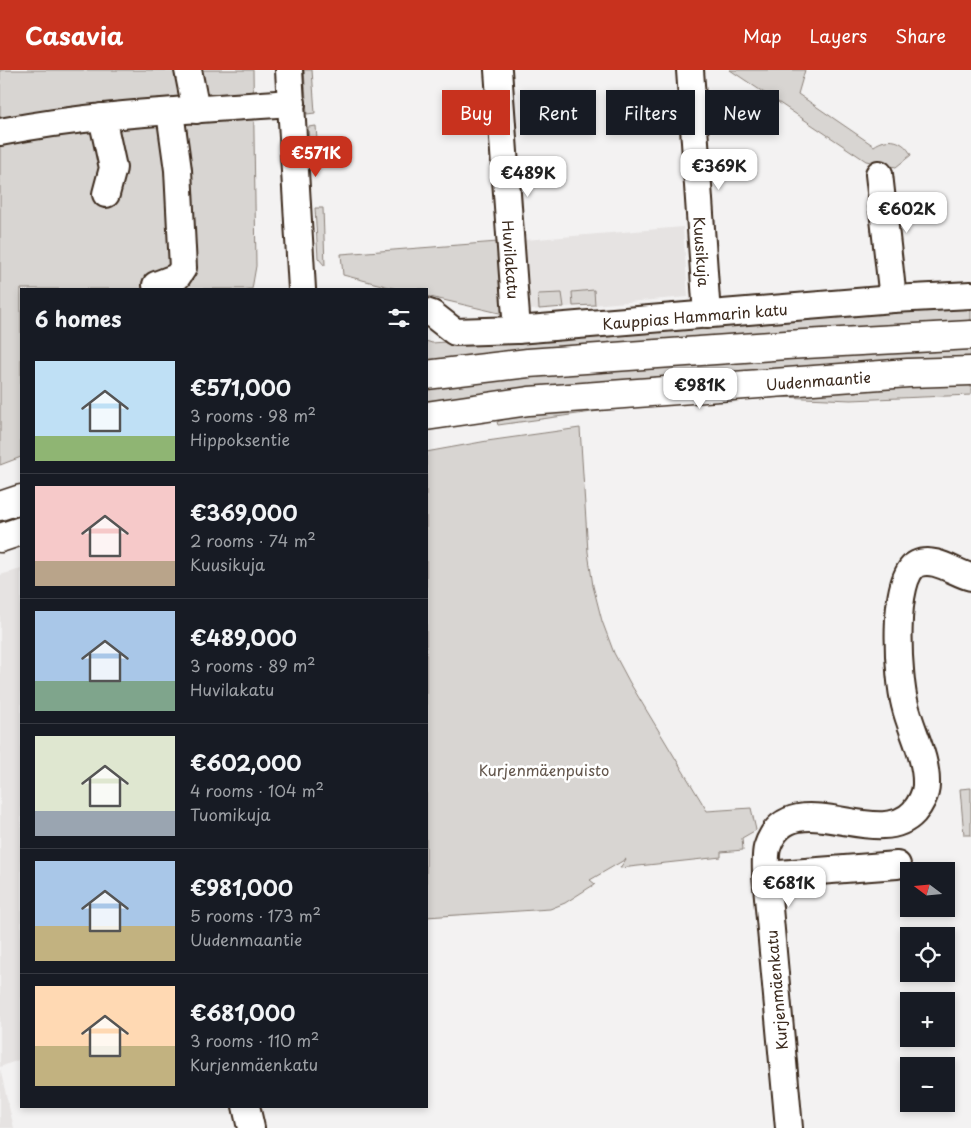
<!DOCTYPE html>
<html lang="en">
<head>
<meta charset="utf-8">
<style>
  body { margin:0; font-family:"Playpen Sans",sans-serif; background:#20242c; color:#f1f3f6; height:100vh; display:flex; flex-direction:column; font-size:19px; white-space:nowrap }
  * { box-sizing:border-box; margin:0 }
  p { font-size:16px; color:#9ea1a6 }
  .icon { flex:none; width:28px; height:28px; fill:none; stroke:currentColor; stroke-width:2; stroke-linecap:round; stroke-linejoin:round }
  .map { position:relative; flex:1; overflow:hidden }
  .details { position:absolute; left:20px; top:218px; width:408px; height:820px; display:flex; flex-direction:column; background:#171b24; border-radius:0px; box-shadow:0 2px 8px #0003 }
  .details>* { flex:none }
  .guide { position:absolute; left:442px; top:20px; width:452px; height:45px; display:flex; gap:10px }
  .needle { width:32px; rotate:286deg }
  .controls { position:absolute; left:900px; top:792px; display:grid; gap:10px }
  .controls a { display:grid; place-items:center; width:55px; height:55px; border-radius:0px; background:#171b24; box-shadow:0 2px 8px #0003; font-size:25px }
  .price { position:absolute; translate:-50% -42px; padding:0 11px; border-radius:10px; background:#fff; color:#222; font-size:16px; line-height:32px; filter:drop-shadow(0 1px 2px #0008) }
  .price::after { content:''; position:absolute; left:50%; top:30px; width:15px; height:11px; margin-left:-8px; background:inherit; clip-path:polygon(0 0,100% 0,50% 100%) }
  .price.on { background:#c8321e; color:#fff }
  ul { padding:0; list-style:none }
  li { display:flex; align-items:center; gap:15px; height:125px; padding:0 15px }
  li+li { border-top:1px solid #363941 }
  li span { display:grid; place-items:center; flex:none; width:140px; height:100px; border-radius:0px; color:#555 }
  li>.icon { margin-inline-start:auto }
  span .icon { width:60px; height:60px; fill:#fffc; stroke-width:1 }
  li b { font-size:21px }
  h2 { display:flex; justify-content:space-between; align-items:center; height:60px; padding:0 15px; font-size:21px }
  .chip { padding:0 18px; border-radius:0px; background:#171b24; box-shadow:0 2px 8px #0003; font-size:18px; line-height:45px }
  .chip.on { background:#c8321e; color:#fff }
  header { display:flex; align-items:center; gap:30px; box-sizing:border-box; height:70px; padding:0 25px; background:#c8321e; color:#fff }
  header strong { font-size:24px }
  nav { display:flex; gap:28px; margin-inline-start:auto; font-size:18px }
  .map>svg:first-child { display:block }
  .built { fill:#e6e3e2 }
  .green { fill:#d8d5d2; stroke:#8a8078 }
  .lines { fill:none; stroke-linecap:round; stroke-linejoin:round }
  .minor-casing { stroke:#3b2a1e; stroke-width:30 }
  .major-casing { stroke:#3b2a1e; stroke-width:31 }
  .minor { stroke:#fff; stroke-width:26 }
  .major { stroke:#fff; stroke-width:28 }
  .labels { text-anchor:middle; dominant-baseline:central; stroke-width:5; stroke-linejoin:round; paint-order:stroke }
  .street-label { font-size:15px; fill:#3b2a1e; stroke:#fff }
  .park-label { font-size:15px; fill:#62554b; stroke:#fff }
</style>
</head>
<body>
<header>
<strong>Casavia</strong>
<nav><a>Map</a><a>Layers</a><a>Share</a></nav>
</header>
<div class="map">
<svg width="971" height="1058" viewBox="0 0 971 1058">
  <rect width="100%" height="100%" fill="#f3f2f2"/>
  <filter id="ink" filterUnits="userSpaceOnUse"><feTurbulence type="fractalNoise" baseFrequency=".02" numOctaves="2"/><feDisplacementMap in="SourceGraphic" scale="10" xChannelSelector="R" yChannelSelector="G"/><feConvolveMatrix kernelMatrix="1 2 1 2 8 2 1 2 1" color-interpolation-filters="sRGB"/></filter>
  <g filter="url(#ink)">
    <path class="built" d="M683,157L688,227L531,240L525,170Z
      M21,499V989L0,997V505Z
      M0,999L14,1058H0Z"/>
    <path class="green" d="M0,0H253L256,196L252,219H21V387L0,395Z
      M304,0H312L315,43L307,44Z
      M730,0H805L798,24L874,76C888,66 904,70 911,85L896,97L866,91Z
      M316,56L319,99L311,100L308,57Z
      M315,138H323L325,196L318,188Z
      M498,172L508,245L426,226V219H397L343,205L341,184Z
      M594,220L595,235L573,236L572,222Z
      M562,223L564,237L539,239L538,224Z
      M971,233V254L426,295V271L432,273Z
      M971,275V291L426,335V315L466,309Z
      M971,311V325L851,330L782,327L621,338L498,355L497,352L527,341Z
      M580,358L588,482L593,516L602,551L614,583L630,613L707,741L751,738L756,760L742,768L743,780L721,782V787L620,798L626,789L590,810L595,814L565,833L550,839L426,847V382L487,371Z
      M971,718V765H964L960,719Z"/>
    <g class="lines">
      <defs>
        <g id="minor">
          <path d="M188,0L196,40"/>
          <path d="M289,0L302,219"/>
          <path id="s1" d="M498,0L517,260"/>
          <path id="s2" d="M690,0L707,245"/>
          <path d="M102,47L113,98L106,124"/>
          <path d="M0,62C96,43 194,40 292,33"/>
          <path d="M879,104L893,229"/>
          <path d="M156,215L177,207L183,198L178,100L170,42"/>
          <path id="s3" d="M426,242L432,244L455,262L517,260L893,229L971,225"/>
          <path d="M766,805L897,795"/>
          <path d="M246,1036L251,1058"/>
          <path d="M789,1058L766,805C766,796 765,786 767,778C789,709 877,783 914,742C920,735 926,724 926,715C927,687 911,661 905,635C898,609 891,506 917,494C934,486 955,503 971,507"/>
        </g>
        <g id="major">
          <path d="M426,305L528,293L786,275L971,265"/>
          <path id="s4" d="M426,346L529,331L908,303L971,301"/>
          <path d="M0,436L21,429"/>
          <path d="M0,468L21,461"/>
        </g>
      </defs>
      <use href="#minor" class="minor-casing"/>
      <use href="#major" class="major-casing"/>
      <use href="#minor" class="minor"/>
      <use href="#major" class="major"/>
    </g>
  </g>
  <g class="labels">
    <g class="street-label">
      <text stroke="none"><textPath href="#s2" startOffset="182">Kuusikuja</textPath></text>
      <text stroke="none"><textPath href="#s1" startOffset="190">Huvilakatu</textPath></text>
      <text stroke="none"><textPath href="#s3" startOffset="276">Kauppias Hammarin katu</textPath></text>
      <text stroke="none"><textPath href="#s4" startOffset="394">Uudenmaantie</textPath></text>
      <text transform="translate(776 920) rotate(-95)">Kurjenmäenkatu</text>
    </g>
    <g class="park-label">
      <text x="544" y="699">Kurjenmäenpuisto</text>
    </g>
  </g>
</svg>
<div class="controls">
<a><svg class="needle" viewBox="-14 -14 28 28"><path d="M0-13l5 13h-10z" fill="#e53935"/><path d="M0 13l5-13h-10z" fill="#9ea1a6"/></svg></a>
<a><svg class="icon" aria-label="locate" viewBox="0 0 24 24"><circle cx="12" cy="12" r="6"/><path d="M12 2v4M12 18v4M2 12h4M18 12h4"/></svg></a>
<a>+</a>
<a>−</a>
</div>
<b class="price on" style="left:316px;top:108px">€571K</b>
<b class="price" style="left:719px;top:121px">€369K</b>
<b class="price" style="left:528px;top:128px">€489K</b>
<b class="price" style="left:907px;top:164px">€602K</b>
<b class="price" style="left:700px;top:340px">€981K</b>
<b class="price" style="left:789px;top:838px">€681K</b>
<div class="guide">
<a class="chip on">Buy</a>
<a class="chip">Rent</a>
<a class="chip">Filters</a>
<a class="chip">New</a>
</div>
<section class="details">
<h2>6 homes<svg class="icon" aria-label="filters" viewBox="0 0 24 24"><path d="M4 7h16M4 17h16"/><circle cx="9" cy="7" r="2"/><circle cx="15" cy="17" r="2"/></svg></h2>
<ul>
<li><span style="background:linear-gradient(#bfe0f5 75%,#8fb573 0)"><svg class="icon" aria-label="home" viewBox="0 0 24 24"><path d="M3 11l9-7 9 7M6 9v11h12V9"/></svg></span><div><b>€571,000</b><p>3 rooms · 98 m²</p><p>Hippoksentie</p></div></li>
<li><span style="background:linear-gradient(#f6c9c9 75%,#b9a48a 0)"><svg class="icon" aria-label="home" viewBox="0 0 24 24"><path d="M3 11l9-7 9 7M6 9v11h12V9"/></svg></span><div><b>€369,000</b><p>2 rooms · 74 m²</p><p>Kuusikuja</p></div></li>
<li><span style="background:linear-gradient(#a9c7e8 70%,#7fa58c 0)"><svg class="icon" aria-label="home" viewBox="0 0 24 24"><path d="M3 11l9-7 9 7M6 9v11h12V9"/></svg></span><div><b>€489,000</b><p>3 rooms · 89 m²</p><p>Huvilakatu</p></div></li>
<li><span style="background:linear-gradient(#dfe7d0 75%,#9aa5b1 0)"><svg class="icon" aria-label="home" viewBox="0 0 24 24"><path d="M3 11l9-7 9 7M6 9v11h12V9"/></svg></span><div><b>€602,000</b><p>4 rooms · 104 m²</p><p>Tuomikuja</p></div></li>
<li><span style="background:linear-gradient(#a9c7e8 65%,#c2b280 0)"><svg class="icon" aria-label="home" viewBox="0 0 24 24"><path d="M3 11l9-7 9 7M6 9v11h12V9"/></svg></span><div><b>€981,000</b><p>5 rooms · 173 m²</p><p>Uudenmaantie</p></div></li>
<li><span style="background:linear-gradient(#ffd9b3 60%,#c2b280 0)"><svg class="icon" aria-label="home" viewBox="0 0 24 24"><path d="M3 11l9-7 9 7M6 9v11h12V9"/></svg></span><div><b>€681,000</b><p>3 rooms · 110 m²</p><p>Kurjenmäenkatu</p></div></li>
</ul>
</section>
</div>
</body>
</html>
